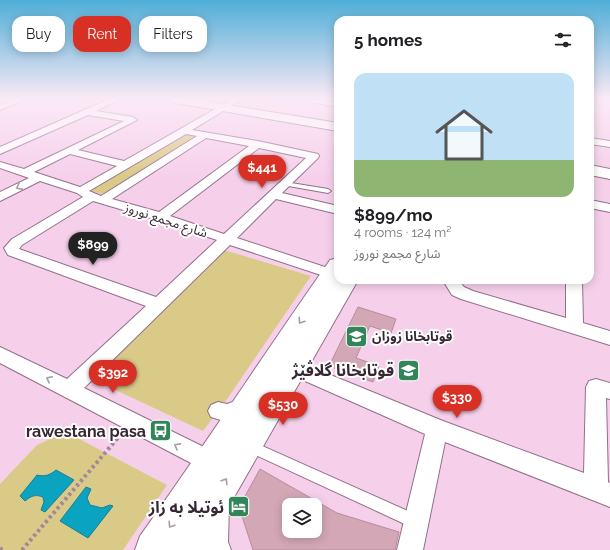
<!DOCTYPE html>
<html lang="en">
<head>
<meta charset="utf-8">
<style>
  body { margin:0; font-family:Raleway,"Noto Sans Arabic",sans-serif; background:#f6f6f6; color:#202124; height:100vh; display:flex; flex-direction:column; font-size:15px; white-space:nowrap }
  * { box-sizing:border-box; margin:0 }
  p { font-size:13px; color:#757577 }
  .icon { flex:none; width:22px; height:22px; fill:none; stroke:currentColor; stroke-width:2; stroke-linecap:round; stroke-linejoin:round }
  .map { position:relative; flex:1; overflow:hidden }
  .panel { position:absolute; left:334px; top:16px; width:260px; height:268px; display:flex; flex-direction:column; background:#fff; border-radius:12px; box-shadow:0 2px 10px #0003 }
  .panel>* { flex:none }
  .top-card { position:absolute; left:12px; top:16px; width:262px; height:36px; display:flex; gap:8px }
  .controls { position:absolute; left:282px; top:498px; display:grid; gap:8px }
  .controls a { display:grid; place-items:center; width:40px; height:40px; border-radius:8px; background:#fff; box-shadow:0 2px 10px #0003; font-size:20px }
  .price { position:absolute; translate:-50% -34px; padding:0 9px; border-radius:14px; background:#d93025; color:#fff; font-size:13px; line-height:26px; filter:drop-shadow(0 1px 2px #0008) }
  .price::after { content:''; position:absolute; left:50%; top:24px; width:12px; height:9px; margin-left:-6px; background:inherit; clip-path:polygon(0 0,100% 0,50% 100%) }
  .price.selected { background:#222; color:#fff }
  ul { padding:0; list-style:none }
  li { display:grid; align-content:center; gap:8px; height:212px; padding:0 20px }
  li span { display:grid; place-items:center; height:124px; border-radius:12px; color:#555 }
  li>.icon { margin-inline-start:auto }
  span .icon { width:72px; height:72px; fill:#fffc; stroke-width:1 }
  li b { font-size:17px }
  h2 { display:flex; justify-content:space-between; align-items:center; height:48px; padding:0 20px; font-size:17px }
  .pill { padding:0 14px; border-radius:12px; background:#fff; box-shadow:0 2px 10px #0003; font-size:14px; line-height:36px }
  .pill.selected { background:#d93025; color:#fff }
  .map>svg:first-child { display:block }
  .green { fill:#daca88 }
  .water { fill:#0aa4c1; stroke:#177e96 }
  .building { fill:#d3a7b6; stroke:#b68c9a; fill-rule:evenodd }
  .lines { fill:none; stroke-linecap:round; stroke-linejoin:round }
  .service-casing { stroke:#927088; stroke-width:2 }
  .minor-casing { stroke:#927088; stroke-width:2 }
  .secondary-casing { stroke:#927088; stroke-width:2 }
  .path { stroke:#a2869a; stroke-width:4; stroke-dasharray:3 3; stroke-linecap:butt }
  .service { fill:#fff; fill-rule:evenodd }
  .minor { fill:#fff; fill-rule:evenodd }
  .secondary { fill:#fff; fill-rule:evenodd }
  .oneway { stroke:#a59ea3 }
  .labels { text-anchor:middle; dominant-baseline:central; stroke-width:4; stroke-linejoin:round; paint-order:stroke }
  .street-label { font-size:13px; fill:#362732; stroke:#fefefe }
  .poi-label { font-size:13px; font-weight:bold; fill:#362732; stroke:#fefefe; text-anchor:start }
  .near-poi-label { font-size:16px; font-weight:bold; fill:#362732; stroke:#fefefe; text-anchor:end }
</style>
</head>
<body>
<div class="map">
<svg width="610" height="550" viewBox="0 0 610 550">
  <rect width="100%" height="100%" fill="#f6d0eb"/>
  <path class="green" d="M185,134L197,137L103,194L90,191Z
    M224,250L311,276L223,405L203,431L92,379Z
    M66,432L167,485L123,550H0V484L37,445Z"/>
  <path class="water" d="M56,470L74,480L45,512L41,510L44,502L43,497C35,494 31,496 25,501L20,496L37,475C45,477 50,475 56,470Z
    M86,487L91,489L87,498L90,505L102,508L110,505L113,506L88,538L60,521Z"/>
  <path class="building" d="M358,307L396,319L391,333L370,326L356,358L379,366L373,382L329,366Z
    M260,469L337,513L399,532L395,550H253L239,507ZM289,505H315V531H289Z"/>
  <g class="lines">
    <defs>
      <path id="service" d="M285,182L328,189L331,191L328,193L283,185V183Z
        M251,441L419,516L421,521L419,526L414,528L409,526L247,451L245,447L247,443Z"/>
      <path id="minor" d="M13,100H24L0,110V105Z
        M107,100H118L96,111L133,117L137,120L78,150L124,161L231,100H241L192,130L258,141L318,154L319,156L318,158L282,193L338,206V214L276,199L237,238L337,271V277L332,279L327,277L230,245L84,388L220,455L223,463L220,471L212,474L0,363V347L67,379L146,306L8,255L4,248L12,239L83,197L77,193L40,181L0,201V192L29,178L0,168V162L24,169L124,121L88,115L0,154V147ZM186,134L197,136L101,196L89,191ZM206,138L249,146L159,212L112,199ZM259,148L306,158L224,234L170,216ZM70,154L117,166L80,187L34,172ZM93,201L157,220L217,240L156,297L19,249L22,245Z
        M306,100H324L338,103V107L310,102Z
        M590,138L610,141V147L590,144Z
        M590,200L610,204V212L590,208Z
        M445,280H461L460,282L464,287L473,291L566,318V280H582L583,323L610,331V345L461,299L452,295L444,282Z
        M294,360L443,421L584,473L586,387L589,381L596,379L610,383V399L606,398L608,482L610,483V507L445,442L423,550H397L425,434L287,373L285,368L287,363Z
        M244,398L251,401L254,407L251,413L227,422L211,417L208,411L211,405L218,402L227,404Z"/>
      <path id="secondary" d="M170,100H197L338,123V131L176,103Z
        M590,165L610,169V179L590,175Z
        M338,258V280H358L229,506L228,542L231,550H135L140,536C205,445 266,351 330,260Z"/>
    </defs>
    <use href="#service" class="service-casing"/>
    <use href="#minor" class="minor-casing"/>
    <use href="#secondary" class="secondary-casing"/>
    <path class="path" d="M0,548L2,550
      M22,550L122,433"/>
    <use href="#service" class="service"/>
    <use href="#minor" class="minor"/>
    <use href="#secondary" class="secondary"/>
  </g>
  <defs><path id="oneway-chevron" d="M-2-3.5L2.5 0L-2 3.5" fill="none" stroke-width="1.6" stroke-linecap="round" stroke-linejoin="round"/></defs>
  <g class="oneway">
    <use href="#oneway-chevron" transform="translate(19 187) rotate(152)"/>
    <use href="#oneway-chevron" transform="translate(301 321) rotate(124)"/>
    <use href="#oneway-chevron" transform="translate(49 379) rotate(-153)"/>
    <use href="#oneway-chevron" transform="translate(177 446) rotate(-152)"/>
    <use href="#oneway-chevron" transform="translate(225 481) rotate(-58)"/>
    <use href="#oneway-chevron" transform="translate(171 525) rotate(123)"/>
  </g>
  <linearGradient id="sky" x2="0" y2="1"><stop stop-color="#4faed8"/><stop offset="0.56" stop-color="#fbeaf6"/><stop offset="1" stop-color="#fbeaf6" stop-opacity="0"/></linearGradient>
  <rect width="610" height="177" fill="url(#sky)"/>
  <defs>
    <symbol id="school-square" viewBox="-11 -11 22 22"><rect x="-9" y="-9" width="18" height="18" rx="4" fill="#318558" stroke="#fefefe"/><path d="M0-5L7-2L0 1L-7-2ZM-4 1L0 2.5L4 1V4Q0 6-4 4Z" fill="#fff"/></symbol>
    <symbol id="bus-square" viewBox="-11 -11 22 22"><rect x="-9" y="-9" width="18" height="18" rx="4" fill="#318558" stroke="#fefefe"/><path d="M-5-6H5V4H4V6H2V4H-2V6H-4V4H-5ZM-3.5-4V0h7V-4ZM-3.5 1.2v1.5H-2V1.2ZM2 1.2v1.5H3.5V1.2Z" fill="#fff"/></symbol>
    <symbol id="hotel-square" viewBox="-11 -11 22 22"><rect x="-9" y="-9" width="18" height="18" rx="4" fill="#318558" stroke="#fefefe"/><path d="M-6-4.5h1.5V1H6V5H4.5V3h-9V5H-6ZM-4 0a1.8 1.8 0 1 1 3.6 0ZM.5 0V-2.5h3Q6-2.5 6 0Z" fill="#fff"/></symbol>
  </defs>
  <g fill-rule="evenodd">
    <use href="#school-square" x="344" y="324" width="25" height="25"/>
    <use href="#school-square" x="396" y="358" width="25" height="25"/>
    <use href="#bus-square" x="148" y="418" width="25" height="25"/>
    <use href="#hotel-square" x="226" y="494" width="25" height="25"/>
  </g>
  <g class="labels">
    <g class="street-label">
      <text transform="translate(166 220) rotate(18)">شارع مجمع نوروز</text>
    </g>
    <g class="poi-label">
      <text x="372" y="336">قوتابخانا زوزان</text>
    </g>
    <g class="near-poi-label">
      <text x="394" y="370">قوتابخانا گلاڤێژ</text>
      <text x="146" y="431">rawestana pasa</text>
      <text x="224" y="507">ئوتيلا به زاز</text>
    </g>
  </g>
</svg>
<div class="controls">
<a><svg class="icon" aria-label="layers" viewBox="0 0 24 24"><path d="M12 4l9 5-9 5-9-5zM3 14l9 5 9-5"/></svg></a>
</div>
<b class="price" style="left:262px;top:189px">$441</b>
<b class="price selected" style="left:93px;top:266px">$899</b>
<b class="price" style="left:113px;top:394px">$392</b>
<b class="price" style="left:457px;top:419px">$330</b>
<b class="price" style="left:283px;top:426px">$530</b>
<div class="top-card">
<a class="pill">Buy</a>
<a class="pill selected">Rent</a>
<a class="pill">Filters</a>
</div>
<section class="panel">
<h2>5 homes<svg class="icon" aria-label="filters" viewBox="0 0 24 24"><path d="M4 7h16M4 17h16"/><circle cx="9" cy="7" r="2"/><circle cx="15" cy="17" r="2"/></svg></h2>
<ul>
<li><span style="background:linear-gradient(#bfe0f5 70%,#8fb573 0)"><svg class="icon" aria-label="home" viewBox="0 0 24 24"><path d="M3 11l9-7 9 7M6 9v11h12V9"/></svg></span><div><b>$899/mo</b><p>4 rooms · 124 m²</p><p>شارع مجمع نوروز</p></div></li>
</ul>
</section>
</div>
</body>
</html>
